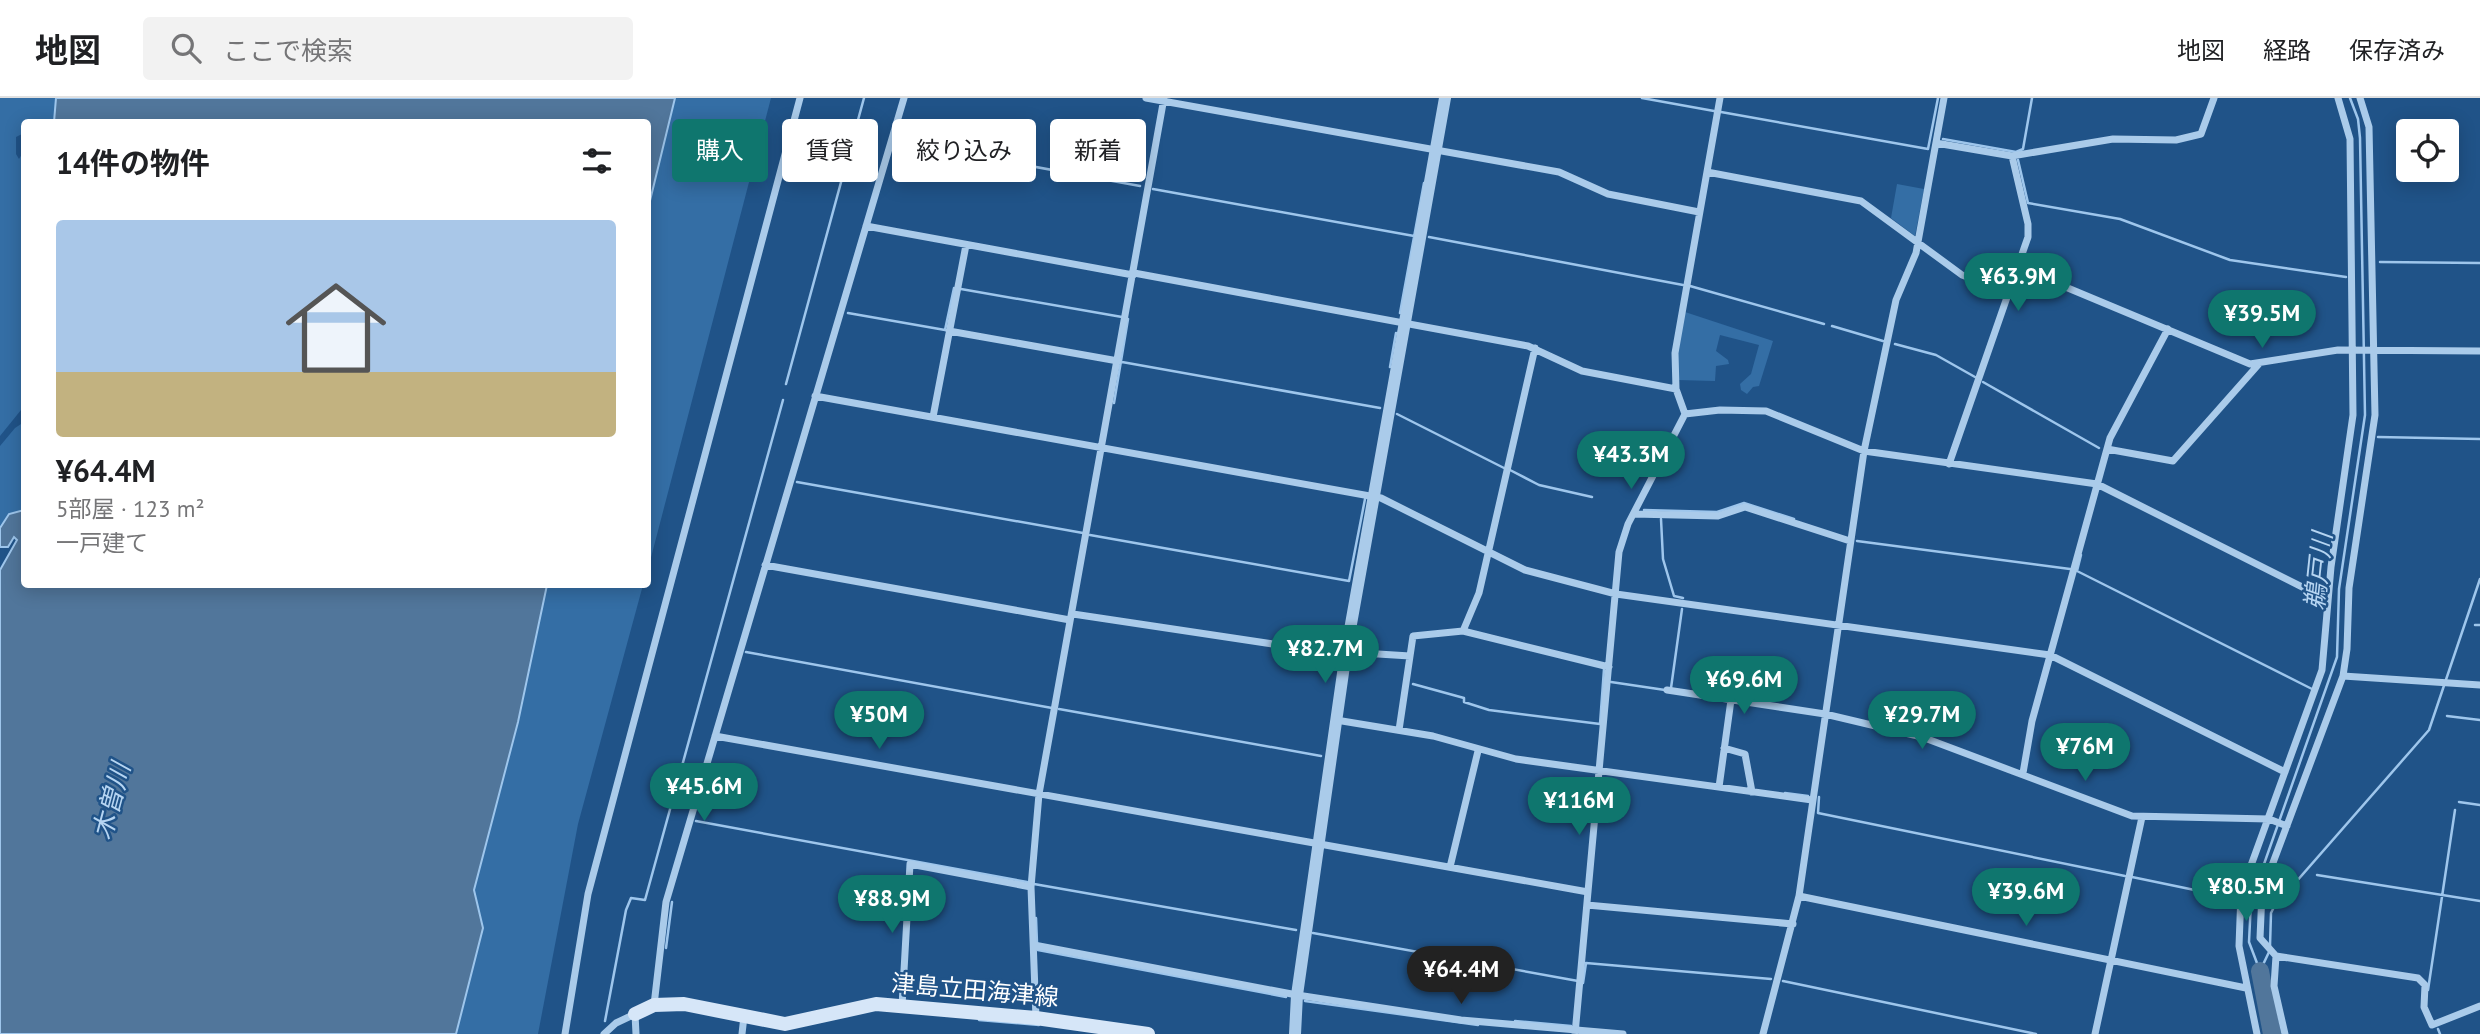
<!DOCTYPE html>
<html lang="ja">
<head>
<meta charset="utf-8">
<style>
  body { margin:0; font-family:"PT Sans","Noto Sans JP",sans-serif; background:#f2f2f2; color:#202124; height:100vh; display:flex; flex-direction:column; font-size:26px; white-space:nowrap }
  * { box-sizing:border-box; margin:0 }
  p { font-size:23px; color:#757577 }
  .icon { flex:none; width:38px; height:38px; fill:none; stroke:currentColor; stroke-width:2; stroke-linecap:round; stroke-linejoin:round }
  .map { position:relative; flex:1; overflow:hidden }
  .drawer { position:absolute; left:21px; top:21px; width:630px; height:469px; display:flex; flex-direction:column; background:#fff; border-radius:7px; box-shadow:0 4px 18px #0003 }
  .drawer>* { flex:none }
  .banner { position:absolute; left:672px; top:21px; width:665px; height:63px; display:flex; gap:14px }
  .buttons { position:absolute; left:2396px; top:21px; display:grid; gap:14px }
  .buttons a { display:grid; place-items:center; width:63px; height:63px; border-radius:7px; background:#fff; box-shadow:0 4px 18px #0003; font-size:35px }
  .price { position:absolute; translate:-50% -60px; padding:0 16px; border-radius:24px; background:#0f766e; color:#fff; font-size:23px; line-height:46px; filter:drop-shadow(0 2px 4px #0008) }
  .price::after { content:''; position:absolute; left:50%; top:42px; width:21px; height:16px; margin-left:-10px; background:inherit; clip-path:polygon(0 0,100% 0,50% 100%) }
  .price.active { background:#222; color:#fff }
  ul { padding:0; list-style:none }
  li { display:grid; align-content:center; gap:14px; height:371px; padding:0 35px }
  li span { display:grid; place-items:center; height:217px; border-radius:7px; color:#555 }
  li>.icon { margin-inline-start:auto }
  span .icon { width:126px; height:126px; fill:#fffc; stroke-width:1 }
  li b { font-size:30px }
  h2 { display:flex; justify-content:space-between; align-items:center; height:84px; padding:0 35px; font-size:30px }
  .tag { padding:0 24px; border-radius:7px; background:#fff; box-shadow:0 4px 18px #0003; font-size:24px; line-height:63px }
  .tag.active { background:#0f766e; color:#fff }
  header { display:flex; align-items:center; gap:42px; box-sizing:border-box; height:98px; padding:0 35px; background:#fff; border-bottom:2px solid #e0e0e0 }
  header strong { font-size:33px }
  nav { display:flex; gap:38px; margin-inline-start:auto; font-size:24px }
  .search { width:490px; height:63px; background:#f2f2f2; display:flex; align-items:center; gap:18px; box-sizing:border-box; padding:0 24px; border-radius:7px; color:#757577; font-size:26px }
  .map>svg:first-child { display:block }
  .green { fill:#346ea5 }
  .water { fill:#51769b; stroke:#9ec6ec; stroke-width:2 }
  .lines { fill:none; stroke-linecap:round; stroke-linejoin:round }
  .stream { stroke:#9ec6ec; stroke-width:2.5 }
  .river { stroke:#51769b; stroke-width:18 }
  .minor { stroke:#aacbea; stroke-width:7 }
  .tertiary { stroke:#aacbea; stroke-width:12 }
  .secondary { stroke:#d6e6f8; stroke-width:14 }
  .labels { text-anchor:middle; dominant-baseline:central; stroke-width:5; stroke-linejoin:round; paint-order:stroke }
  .street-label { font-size:24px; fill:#fff; stroke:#205388 }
  .water-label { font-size:26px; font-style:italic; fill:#b6d5f2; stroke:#205388 }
</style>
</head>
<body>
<header>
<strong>地図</strong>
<div class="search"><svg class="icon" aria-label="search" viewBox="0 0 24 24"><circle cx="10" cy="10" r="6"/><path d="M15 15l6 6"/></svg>ここで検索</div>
<nav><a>地図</a><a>経路</a><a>保存済み</a></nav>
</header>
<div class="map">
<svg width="2480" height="936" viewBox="0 0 2480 936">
  <rect width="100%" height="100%" fill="#205388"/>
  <path class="green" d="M0,0H56L54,24H24V35L16,39V56L19,61L24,53V294L21,312L0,338Z
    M675,0H771L648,471V111Z
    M1897,86L1924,91L1915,138L1891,120Z
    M1685,214L1773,243L1759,288L1753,289L1747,296L1741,292L1740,286L1751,276L1759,247L1720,237L1716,253L1728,262L1729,266L1716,268L1715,283L1678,282L1677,256Z
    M24,324V412L9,416L0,430V348L15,330Z
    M547,487H643L578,726L538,936H456L483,830L474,792L518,624Z"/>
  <path class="water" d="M56,0H675L648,111V24H54Z
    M24,412V486L547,487L518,624L474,792L483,830L456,936H0V472L17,442L14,439L8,449H0V430L9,416Z"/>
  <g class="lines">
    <path class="stream" d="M1642,0L1714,13
      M1721,14L1928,51L1938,0
      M1943,41L2016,54L2023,51L2032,0
      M899,44L1140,88
      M2018,62L2028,105L2120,121L2230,162L2346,179
      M1153,91L1414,138
      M1429,139L1683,187
      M2380,164L2480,165
      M1690,188L1824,226
      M961,191L1122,219
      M848,215L945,232L954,190
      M1400,215L1424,85
      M1832,228L1883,243
      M1895,246L1936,257L1975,279
      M1122,264L1380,310
      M1390,269L1396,235
      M1983,284L2099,350
      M786,286L864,0
      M1114,305L1128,221
      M1397,316L1504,370
      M2378,339L2480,341
      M1510,372L1539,387L1592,399
      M797,384L1083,435
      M1644,412L1717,414L1744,405L1794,421
      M1661,421L1663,461L1674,498L1683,500
      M1090,437L1349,483L1365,401
      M1857,443L2070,471
      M2081,457L2077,473L2312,591
      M2475,527H2480
      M746,554L1052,610
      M1611,584L1665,592
      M1413,586L1464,600V604L1489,612L1600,626L1604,571
      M1671,590L1682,511
      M1059,611L1321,658
      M2447,618L2480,622
      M1785,695L1808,698
      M1819,699L1818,715L2125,778
      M2459,704L2480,707
      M696,723L1027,784
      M2317,777L2480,803
      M2132,779L2238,801
      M1034,786L1296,832
      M1036,820L1037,845
      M1313,835L1578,883
      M2270,848L2271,815L2274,809L2429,632L2480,481
      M666,850L672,804
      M1038,852L1286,899
      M2260,873L2249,844L2251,803L2337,559L2339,491L2365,317L2360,40L2358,21L2350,0
      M2260,873L2269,854
      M1783,883L2036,936
      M1583,885L1586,865L1771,881
      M2428,892L2455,712
      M1305,903L1478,927
      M979,922L1039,927
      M605,923L626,812L631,800L645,802L783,302
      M1515,923L1571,928
      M2438,931L2440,936
      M1580,936H1581"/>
    <path class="river" d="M2260,873L2272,936"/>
    <path class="minor" d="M1146,0L1559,74L1608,96L1699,114
      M1936,45L2012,58L2113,41L2176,42L2201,36L2214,0
      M1707,74L1861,103L1962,177L1983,185L2063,188L2250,266L2338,252L2480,253
      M866,128L1133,177
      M1134,175L1528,248L1582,273L1676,291
      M949,233L1118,263
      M815,298L1381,400L1525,472L1616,496L2050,557L2285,674
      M1685,316L1720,312L1766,313L1864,353L2097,386L2328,502
      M933,319L966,147
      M2107,351L2173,363L2258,267
      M1949,366L2028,139V126L2012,58
      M1634,416L1718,418L1745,409L1850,443
      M765,467L1070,522
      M1073,516L1346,557
      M1463,533L1609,569
      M1346,554L1410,558
      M2343,578L2480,587
      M1667,592L1825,616L1922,639L2132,718L2269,721L2287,728
      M1336,622L1433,638L1516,661L1812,702
      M1399,632L1413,538L1463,533L1479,495L1535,250
      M715,638L1588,794
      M1724,650L1745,656L1752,694
      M2023,675L2032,623L2110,340L2168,231
      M1719,689L1731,602
      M1450,769L1478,653
      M1799,798L2246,890
      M1587,807L1793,826
      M1034,847L1297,897L1461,922L1623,936
      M2276,858L2418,880L2425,887L2424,909L2432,927L2480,908
      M654,907L666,804L904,0
      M902,908L910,766L1031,789
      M1036,920L1031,789L1039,696L1164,0
      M565,936L588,796L800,0
      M604,936L616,925L635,916L636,936
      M742,936L744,918
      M1575,936L1619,454L1628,426L1685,316L1676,291L1675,255L1720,0
      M1763,936L1799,798L1864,353L1896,202L1916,155L1944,0
      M2095,936L2142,719
      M2257,936L2239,848L2241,795L2322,572L2331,469L2353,317L2350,41L2338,0
      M2285,936L2274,888L2276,858L2260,840L2262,794L2343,578L2347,551L2349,490L2375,317L2369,29L2360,0"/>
    <path class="tertiary" d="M1295,936L1297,897L1346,554L1445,0"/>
    <path class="secondary" d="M635,916L654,907L684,906L785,926L876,906L1036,920L1148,936"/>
  </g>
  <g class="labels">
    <g class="street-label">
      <text transform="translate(975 892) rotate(5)">津島立田海津線</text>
    </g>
    <g class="water-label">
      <text transform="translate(2318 473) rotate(-84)">鵜戸川</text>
      <text transform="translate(111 703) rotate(-75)">木曽川</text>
    </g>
  </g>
</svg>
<div class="buttons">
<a><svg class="icon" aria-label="locate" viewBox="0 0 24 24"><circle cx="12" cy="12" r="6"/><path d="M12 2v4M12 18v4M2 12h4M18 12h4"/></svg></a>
</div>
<b class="price" style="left:2018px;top:215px">¥63.9M</b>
<b class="price" style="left:2262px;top:252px">¥39.5M</b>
<b class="price" style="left:1631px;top:393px">¥43.3M</b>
<b class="price" style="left:1325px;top:587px">¥82.7M</b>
<b class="price" style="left:1744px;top:618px">¥69.6M</b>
<b class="price" style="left:879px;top:653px">¥50M</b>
<b class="price" style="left:1922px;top:653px">¥29.7M</b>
<b class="price" style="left:2085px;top:685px">¥76M</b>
<b class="price" style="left:704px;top:725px">¥45.6M</b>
<b class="price" style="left:1579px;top:739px">¥116M</b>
<b class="price" style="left:2246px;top:825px">¥80.5M</b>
<b class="price" style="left:2026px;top:830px">¥39.6M</b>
<b class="price" style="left:892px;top:837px">¥88.9M</b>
<b class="price active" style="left:1461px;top:908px">¥64.4M</b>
<div class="banner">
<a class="tag active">購入</a>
<a class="tag">賃貸</a>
<a class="tag">絞り込み</a>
<a class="tag">新着</a>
</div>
<section class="drawer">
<h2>14件の物件<svg class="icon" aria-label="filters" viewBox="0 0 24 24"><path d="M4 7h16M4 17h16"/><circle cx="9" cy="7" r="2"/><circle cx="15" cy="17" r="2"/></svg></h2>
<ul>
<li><span style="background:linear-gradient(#a9c7e8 70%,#c2b280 0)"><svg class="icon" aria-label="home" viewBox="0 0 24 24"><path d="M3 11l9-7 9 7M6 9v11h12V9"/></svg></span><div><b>¥64.4M</b><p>5部屋 · 123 m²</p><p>一戸建て</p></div></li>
</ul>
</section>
</div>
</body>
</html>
